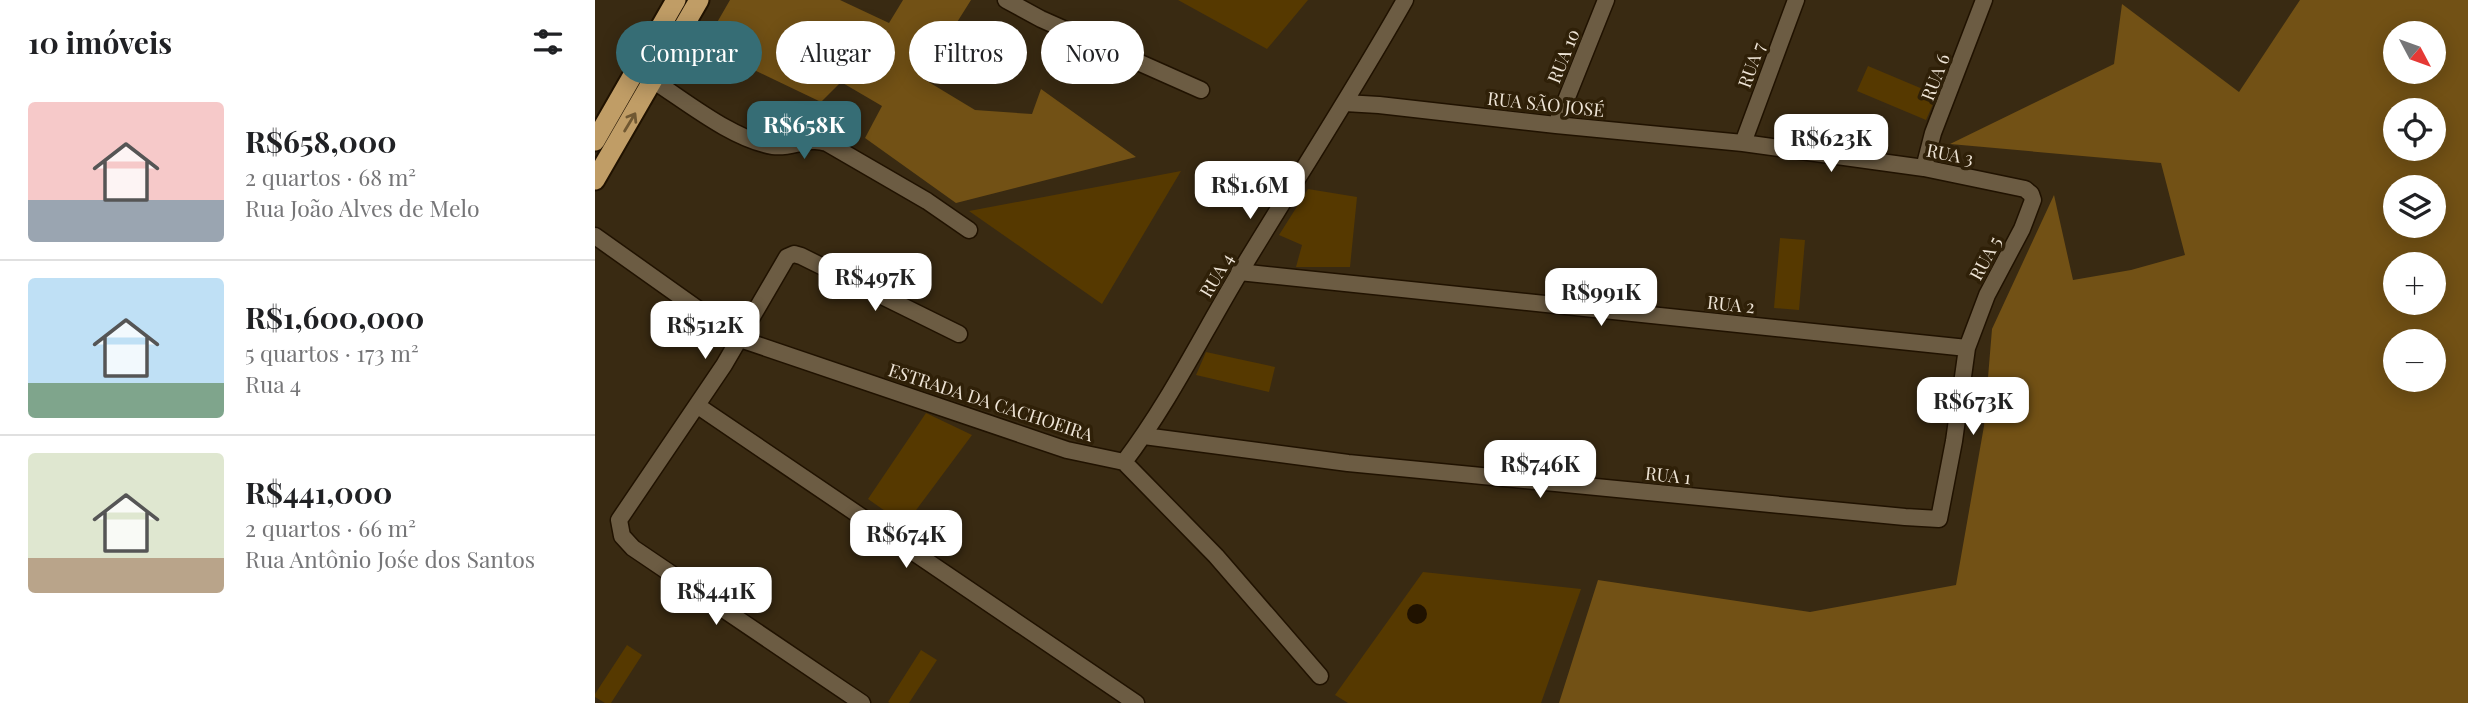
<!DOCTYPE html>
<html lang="pt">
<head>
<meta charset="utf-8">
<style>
  body { margin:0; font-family:"Playfair Display",serif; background:#f2f2f2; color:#202124; height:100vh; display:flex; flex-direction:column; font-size:26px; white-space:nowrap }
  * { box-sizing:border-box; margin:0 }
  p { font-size:23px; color:#757577 }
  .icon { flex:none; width:38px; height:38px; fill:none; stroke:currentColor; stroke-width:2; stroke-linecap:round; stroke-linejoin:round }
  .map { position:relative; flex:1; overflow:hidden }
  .panel { display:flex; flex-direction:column; background:#fff; width:595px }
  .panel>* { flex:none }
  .hud { position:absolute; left:21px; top:21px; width:665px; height:63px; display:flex; gap:14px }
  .needle { width:46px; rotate:131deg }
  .buttons { position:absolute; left:1788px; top:21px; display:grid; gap:14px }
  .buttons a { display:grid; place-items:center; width:63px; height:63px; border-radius:50%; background:#fff; box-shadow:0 4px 18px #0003; font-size:35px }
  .price { position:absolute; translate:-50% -60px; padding:0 16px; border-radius:14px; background:#fff; color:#222; font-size:23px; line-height:46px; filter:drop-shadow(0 2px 4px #0008) }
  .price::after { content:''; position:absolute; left:50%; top:42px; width:21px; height:16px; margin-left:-10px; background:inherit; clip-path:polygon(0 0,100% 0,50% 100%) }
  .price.selected { background:#366d75; color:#fff }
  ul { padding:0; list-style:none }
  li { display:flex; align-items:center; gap:21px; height:175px; padding:0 28px }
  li+li { border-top:2px solid #e0e0e0 }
  li span { display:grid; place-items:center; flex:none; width:196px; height:140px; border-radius:7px; color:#555 }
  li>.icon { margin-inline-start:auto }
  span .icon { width:84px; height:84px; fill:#fffc; stroke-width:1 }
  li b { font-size:30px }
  h2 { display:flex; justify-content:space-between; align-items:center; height:84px; padding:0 28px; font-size:30px }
  .tag { padding:0 24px; border-radius:32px; background:#fff; box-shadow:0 4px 18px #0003; font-size:24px; line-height:63px }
  .tag.selected { background:#366d75; color:#fff }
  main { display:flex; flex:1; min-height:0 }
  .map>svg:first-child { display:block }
  .green { fill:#563900 }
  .forest { fill:#725115; fill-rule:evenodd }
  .water { fill:#201200 }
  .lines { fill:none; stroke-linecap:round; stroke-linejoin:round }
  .minor-casing { stroke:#201200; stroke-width:19 }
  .trunk-casing { stroke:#201200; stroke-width:23 }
  .minor { stroke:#6c5c43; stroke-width:16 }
  .trunk { stroke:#c09d66; stroke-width:19 }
  .oneway { stroke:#705832 }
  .labels { text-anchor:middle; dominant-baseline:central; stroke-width:7; stroke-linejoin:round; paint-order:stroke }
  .street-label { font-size:18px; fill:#efe5d7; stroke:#2f2008 }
</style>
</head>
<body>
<main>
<section class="panel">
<h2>10 imóveis<svg class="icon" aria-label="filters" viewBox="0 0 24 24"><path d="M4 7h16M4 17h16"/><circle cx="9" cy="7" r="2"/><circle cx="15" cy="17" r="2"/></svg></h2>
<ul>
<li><span style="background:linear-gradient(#f6c9c9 70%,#9aa5b1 0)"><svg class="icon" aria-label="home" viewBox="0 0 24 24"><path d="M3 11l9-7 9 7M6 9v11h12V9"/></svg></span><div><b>R$658,000</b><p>2 quartos · 68 m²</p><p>Rua João Alves de Melo</p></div></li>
<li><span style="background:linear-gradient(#bfe0f5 75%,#7fa58c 0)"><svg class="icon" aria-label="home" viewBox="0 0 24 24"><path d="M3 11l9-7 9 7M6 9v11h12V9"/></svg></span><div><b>R$1,600,000</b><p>5 quartos · 173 m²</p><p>Rua 4</p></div></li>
<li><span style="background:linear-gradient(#dfe7d0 75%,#b9a48a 0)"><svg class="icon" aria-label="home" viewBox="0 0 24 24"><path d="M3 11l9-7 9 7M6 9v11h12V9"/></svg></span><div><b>R$441,000</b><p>2 quartos · 66 m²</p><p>Rua Antônio Jośe dos Santos</p></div></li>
</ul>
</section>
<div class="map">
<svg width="1873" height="703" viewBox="0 0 1873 703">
  <rect width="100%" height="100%" fill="#392a12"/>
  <path class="green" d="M583,0H713L672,49Z
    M1273,66L1342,95L1331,120L1262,91Z
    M586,171L507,304L374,211Z
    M713,189L762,197L755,267H701L707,245L684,235Z
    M1185,238L1210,240L1204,310L1179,308Z
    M611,352L680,367L674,392L601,375Z
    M331,413L377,435L310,525L273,499Z
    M828,572L986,589L946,703H753L740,695Z
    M32,645L47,655L16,703H10L0,697V694Z
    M326,650L342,660L314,703H295L293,702Z"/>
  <path class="forest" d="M135,0H245L294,23L308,0H376L327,78L380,110L437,114L446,89L541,157L361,203L270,138L287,106L246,82L226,102L132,57L138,36L120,26Z
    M1705,0H1873V703H964L1003,580L1215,612L1361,585L1389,426L1397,329L1459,195L1478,280L1536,270L1590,255L1566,163L1355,144L1519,64L1527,4L1644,92ZM1801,33H1839V72H1801ZM1801,110H1839V149H1801ZM1801,187H1839V226H1801ZM1801,264H1839V303H1801ZM1801,341H1839V380H1801Z"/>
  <path class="water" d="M812 614a10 10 0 1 1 20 0a10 10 0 1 1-20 0Z"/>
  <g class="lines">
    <defs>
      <path id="minor" d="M411,0L446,19L606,90
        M59,81C93,103 139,140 178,146C197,149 213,136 232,143L332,201L374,230
        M961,125L1011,0
        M1148,143L1201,0
        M1329,168L1338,133L1389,0
        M0,236L145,339L472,450L529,462L621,556L725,676
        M644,272L1372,348
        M103,406L541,703
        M549,436L753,463L1310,517L1344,519L1359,441L1372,348L1392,295L1427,229L1438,200L1436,194L1430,189L1329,168L1148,143L961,125L784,105L750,103
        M529,462C574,403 607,335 645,272C700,181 758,92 810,0
        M267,703L38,548L27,536L24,520L129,365L192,257L199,254L206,256L364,334"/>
      <path id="trunk" d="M0,141L81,0
        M0,180L104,0"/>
    </defs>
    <use href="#minor" class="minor-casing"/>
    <use href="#trunk" class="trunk-casing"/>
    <use href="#minor" class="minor"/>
    <use href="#trunk" class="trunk"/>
  </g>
  <defs><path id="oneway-shaft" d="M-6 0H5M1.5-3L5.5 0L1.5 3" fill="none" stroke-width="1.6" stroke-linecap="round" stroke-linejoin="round" transform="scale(1.75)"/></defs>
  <use class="oneway" href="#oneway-shaft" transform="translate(35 122) rotate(-59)"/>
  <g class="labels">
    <g class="street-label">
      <text transform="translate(968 56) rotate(-68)">RUA 10</text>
      <text transform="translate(1156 65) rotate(-70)">RUA 7</text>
      <text transform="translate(1340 77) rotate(-69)">RUA 6</text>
      <text transform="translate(951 104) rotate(6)">RUA SÃO JOSÉ</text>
      <text transform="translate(1355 154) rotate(11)">RUA 3</text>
      <text transform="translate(1390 258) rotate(-62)">RUA 5</text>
      <text transform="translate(621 275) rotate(-59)">RUA 4</text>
      <text transform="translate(1136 304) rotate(6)">RUA 2</text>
      <text transform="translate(396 402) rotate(18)">ESTRADA DA CACHOEIRA</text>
      <text transform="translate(1073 475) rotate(6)">RUA 1</text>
    </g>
  </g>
</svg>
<div class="buttons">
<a><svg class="needle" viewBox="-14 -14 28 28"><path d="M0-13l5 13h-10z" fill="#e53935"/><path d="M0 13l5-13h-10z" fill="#757577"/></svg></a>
<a><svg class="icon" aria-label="locate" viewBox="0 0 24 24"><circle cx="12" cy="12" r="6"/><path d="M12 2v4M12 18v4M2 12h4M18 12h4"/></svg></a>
<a><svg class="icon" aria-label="layers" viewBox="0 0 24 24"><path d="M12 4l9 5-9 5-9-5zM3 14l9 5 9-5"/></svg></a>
<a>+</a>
<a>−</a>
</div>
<b class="price selected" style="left:209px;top:161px">R$658K</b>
<b class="price" style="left:1236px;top:174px">R$623K</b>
<b class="price" style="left:655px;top:221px">R$1.6M</b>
<b class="price" style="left:280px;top:313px">R$497K</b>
<b class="price" style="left:1006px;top:328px">R$991K</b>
<b class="price" style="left:110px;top:361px">R$512K</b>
<b class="price" style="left:1378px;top:437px">R$673K</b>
<b class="price" style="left:945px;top:500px">R$746K</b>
<b class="price" style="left:311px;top:570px">R$674K</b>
<b class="price" style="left:121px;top:627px">R$441K</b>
<div class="hud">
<a class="tag selected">Comprar</a>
<a class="tag">Alugar</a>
<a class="tag">Filtros</a>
<a class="tag">Novo</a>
</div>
</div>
</main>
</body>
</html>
